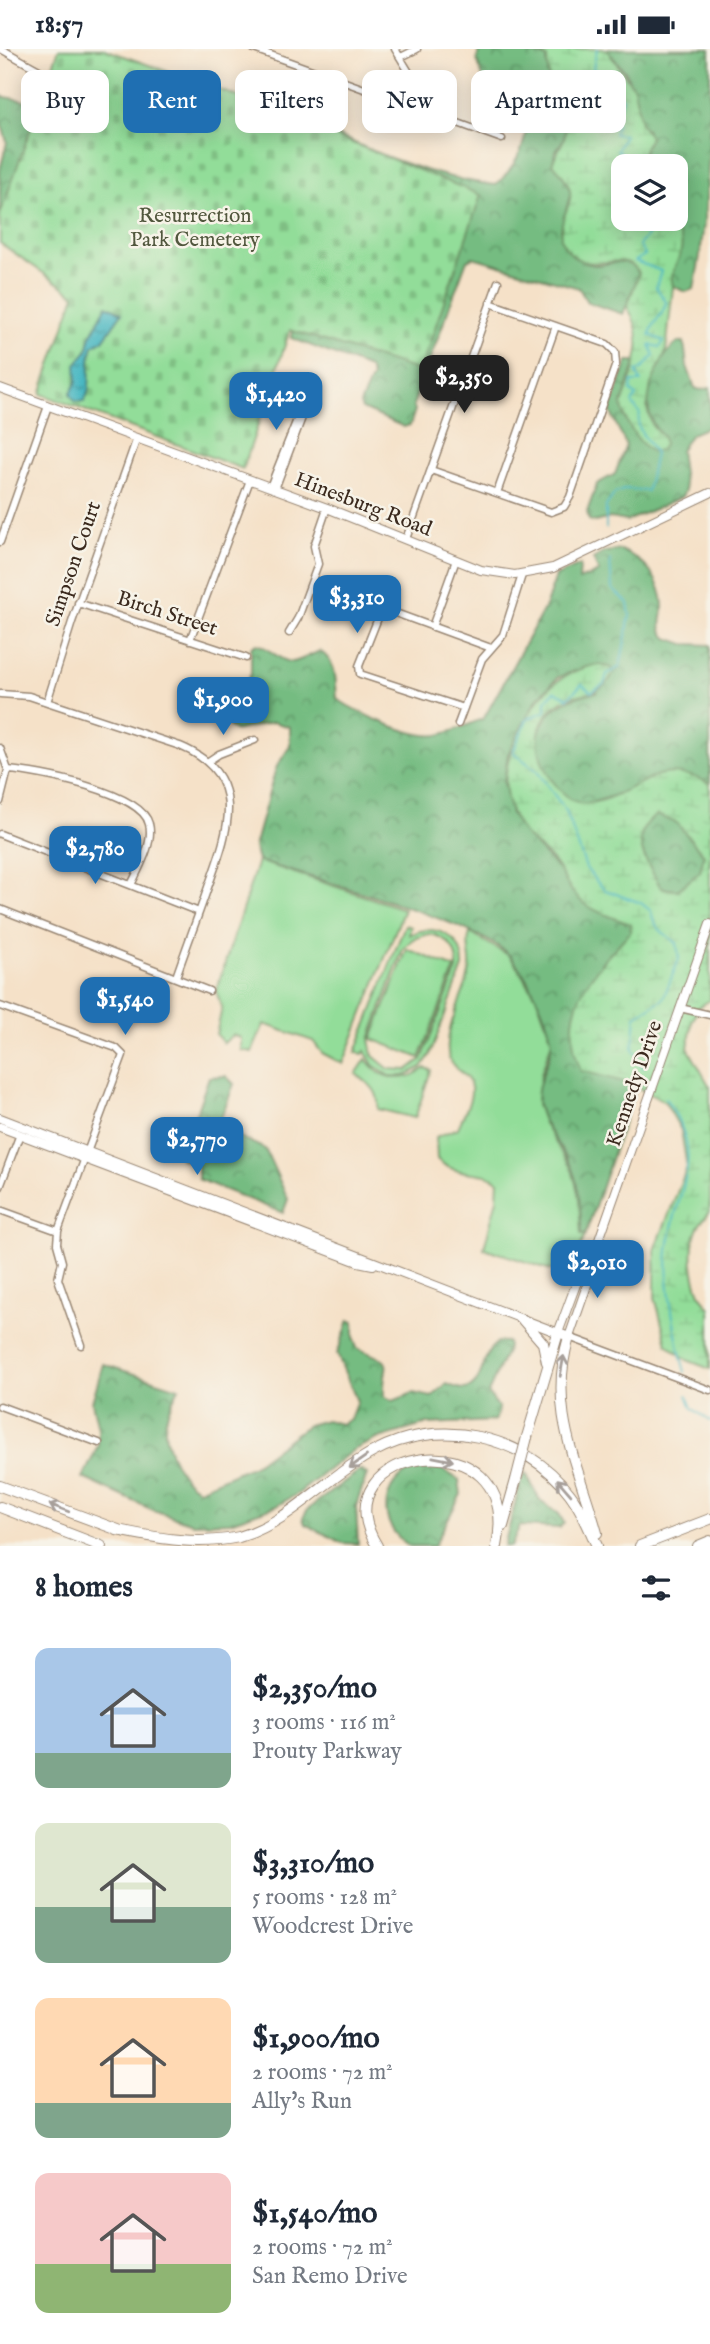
<!DOCTYPE html>
<html lang="en">
<head>
<meta charset="utf-8">
<style>
  body { margin:0; font-family:"IM FELL English",serif; background:#f2f2f3; color:#1f2937; height:100vh; display:flex; flex-direction:column; font-size:26px; white-space:nowrap }
  * { box-sizing:border-box; margin:0 }
  p { font-size:23px; color:#747a83 }
  .icon { flex:none; width:38px; height:38px; fill:none; stroke:currentColor; stroke-width:2; stroke-linecap:round; stroke-linejoin:round }
  .map { position:relative; height:1497px; overflow:hidden }
  .details { display:flex; flex-direction:column; background:#fff; flex:1 }
  .details>* { flex:none }
  .hud { position:absolute; left:21px; top:21px; width:668px; height:63px; display:flex; gap:14px }
  .controls { position:absolute; left:611px; top:105px; display:grid; gap:14px }
  .controls a { display:grid; place-items:center; width:77px; height:77px; border-radius:14px; background:#fff; box-shadow:0 4px 18px #0003; font-size:35px }
  .price { position:absolute; translate:-50% -60px; padding:0 16px; border-radius:14px; background:#1f6fb2; color:#fff; font-size:23px; line-height:46px; filter:drop-shadow(0 2px 4px #0008) }
  .price::after { content:''; position:absolute; left:50%; top:42px; width:21px; height:16px; margin-left:-10px; background:inherit; clip-path:polygon(0 0,100% 0,50% 100%) }
  .price.active { background:#222; color:#fff }
  ul { padding:0; list-style:none }
  li { display:flex; align-items:center; gap:21px; height:175px; padding:0 35px }
  li span { display:grid; place-items:center; flex:none; width:196px; height:140px; border-radius:14px; color:#555 }
  li>.icon { margin-inline-start:auto }
  span .icon { width:84px; height:84px; fill:#fffc; stroke-width:1 }
  li b { font-size:30px }
  h2 { display:flex; justify-content:space-between; align-items:center; height:84px; padding:0 35px; font-size:30px }
  .chip { padding:0 24px; border-radius:14px; background:#fff; box-shadow:0 4px 18px #0003; font-size:24px; line-height:63px }
  .chip.active { background:#1f6fb2; color:#fff }
  .status { display:flex; justify-content:space-between; align-items:center; height:49px; padding:0 35px; background:#fff; direction:ltr }
  .status svg { height:19px; fill:currentColor }
  .map>svg:first-child { display:block }
  .grass { fill:#92dd99; stroke:#66845c; stroke-width:2; fill-rule:evenodd }
  .forest { fill:url(#forest-crowns); stroke:#587350; stroke-width:2 }
  .wetland { fill:url(#wetland-marsh); stroke:#66845c; stroke-width:2; fill-rule:evenodd }
  .cemetery { fill:url(#cemetery-stones); stroke:#66845c; stroke-width:2 }
  .park { fill:url(#park-dots); stroke:#66845c; stroke-width:2 }
  .water { fill:url(#water-ripples); stroke:#427170; stroke-width:2 }
  .lines { fill:none; stroke-linecap:round; stroke-linejoin:round }
  .stream { stroke:#49b8c2; stroke-width:2 }
  .minor-casing { stroke:#988673; stroke-width:9 }
  .major-casing { stroke:#988673; stroke-width:10 }
  .highway-casing { stroke:#988673; stroke-width:12 }
  .minor { stroke:#fff; stroke-width:6 }
  .major { stroke:#fff; stroke-width:8 }
  .highway { stroke:#fff; stroke-width:10 }
  .highway-bridge-casing { stroke:#988673; stroke-width:12; stroke-linecap:butt }
  .highway-bridge { stroke:#fff; stroke-width:10 }
  .oneway { stroke:#a79f9a }
  .labels { text-anchor:middle; dominant-baseline:central; stroke-width:5; stroke-linejoin:round; paint-order:stroke }
  .park-label { font-size:21px; fill:#51573d; stroke:#f7f3e8 }
  .street-label { font-size:21px; fill:#3b2a1e; stroke:#f7f3e8 }
</style>
</head>
<body>
<div class="status"><b>18:57</b><svg viewBox="0 0 49 12"><path d="M0 12V9h3v3zM5 12V6h3v6zM10 12V3h3v9zM15 12V0h3v12zM26 1h20v11H26zM47 4h2v5h-2z"/></svg></div>
<div class="map">
<svg width="710" height="1497" viewBox="0 0 710 1497">
  <defs>
    <pattern id="forest-crowns" width="20" height="18" patternUnits="userSpaceOnUse" patternTransform="scale(1.75)"><rect width="20" height="18" fill="#75bc81"/><path d="M2 6a3 3 0 1 1 6 0M12 15a3 3 0 1 1 6 0" fill="none" stroke="#619969"/></pattern>
    <pattern id="wetland-marsh" width="20" height="14" patternUnits="userSpaceOnUse" patternTransform="scale(1.75)"><rect width="20" height="14" fill="#92dd99"/><path d="M1 5h8M5 5V1M11 12h8M15 12V8" fill="none" stroke="#7fbe83"/></pattern>
    <pattern id="cemetery-stones" width="16" height="16" patternUnits="userSpaceOnUse" patternTransform="scale(1.75)"><rect width="16" height="16" fill="#92dd99"/><path d="M2 7V4a2 2 0 0 1 4 0v3zM10 15v-3a2 2 0 0 1 4 0v3z" fill="#7fbe83"/></pattern>
    <pattern id="park-dots" width="8" height="8" patternUnits="userSpaceOnUse" patternTransform="scale(1.75)"><rect width="8" height="8" fill="#92dd99"/><path d="M2 2h.1M6 6h.1" fill="none" stroke="#7fbe83" stroke-width="1.8" stroke-linecap="round"/></pattern>
    <pattern id="water-ripples" width="26" height="14" patternUnits="userSpaceOnUse" patternTransform="scale(1.75)"><rect width="26" height="14" fill="#49b8c2"/><path d="M2 4q2-2 4 0t4 0M15 11q2-2 4 0t4 0" fill="none" stroke="#3e969d"/></pattern>
  </defs>
  <rect width="100%" height="100%" fill="#f7f3e8"/>
  <filter id="ink" filterUnits="userSpaceOnUse"><feTurbulence type="fractalNoise" baseFrequency=".0143" numOctaves="2"/><feDisplacementMap in="SourceGraphic" scale="14" xChannelSelector="R" yChannelSelector="G"/><feConvolveMatrix kernelMatrix="1 2 1 2 8 2 1 2 1" color-interpolation-filters="sRGB"/></filter>
  <filter id="wash" filterUnits="userSpaceOnUse"><feTurbulence type="fractalNoise" baseFrequency=".00686" numOctaves="4" result="noise"/><feDisplacementMap in="SourceGraphic" scale="28" xChannelSelector="R" yChannelSelector="G"/><feGaussianBlur stdDeviation="1.57" result="paint"/><feColorMatrix in="noise" values="0 0 0 0 0 0 0 0 0 0 0 0 0 0 0 0 0 1.4 0 .05"/><feComposite in="paint" operator="in"/></filter>
  <g filter="url(#wash)">
    <rect width="100%" height="100%" fill="#f5e1c8"/>
    <path class="grass" d="M258,812L404,860L343,1015L322,1004L313,992L264,975L252,1003L241,1001V989L233,986L224,994L216,986L222,959L216,942Z
      M405,876L411,878L409,886C436,873 463,887 463,918L430,1006L422,1018L404,1027H389L373,1016L365,1002L363,1005L356,1003ZM429,885C448,888 458,901 457,920L422,1010L407,1021L389,1020L373,1007L370,990L403,900L413,890Z
      M470,884L510,907L537,949L552,992L541,1025L537,1055L544,1075L572,1120L579,1147L581,1185L585,1187L566,1233L558,1230L554,1222L484,1199L497,1150L498,1132C482,1119 455,1129 437,1110L436,1088L458,1079C463,1067 473,1050 471,1038C469,1024 449,1020 448,1004C445,974 465,949 470,920C472,907 465,897 470,884Z
      M407,900L455,919L420,1009L372,990Z
      M366,1010C381,1032 403,1035 425,1019L431,1021L415,1069L378,1060C380,1042 370,1035 356,1025Z"/>
    <path class="forest" d="M479,0C501,0 529,0 547,9L550,44L567,72L564,90L555,103L553,114L562,124L571,143L562,176L574,208C581,211 587,216 595,216C613,217 628,203 639,225L623,265L587,253L579,239L473,208L467,211L413,356L415,361L410,376L404,378L362,360L360,355L372,328L369,319L291,289L306,246L236,51L246,48L267,54C340,86 415,128 496,136C520,113 534,85 521,51L484,32L477,11Z
      M606,0H710C710,81 710,163 694,240L685,243L673,237L670,230L674,219L662,174L652,170H676V117H642L647,82L641,75L627,25Z
      M0,47L26,52L39,64L0,182V121L7,93L0,70Z
      M678,293H684L687,317L695,339L701,341L710,339V377L691,385L680,401L685,441L682,448L627,472L610,469L595,473L589,471L587,463L597,435L615,425L626,396L610,362L628,312H636L622,355L663,388C635,361 651,316 678,293Z
      M621,501C644,511 662,531 663,557C663,571 657,578 667,589L684,595L710,596V735C668,712 643,737 604,750C596,752 586,756 577,754C567,751 556,737 550,729C520,683 549,650 597,643L586,618L558,628L537,650L508,705L504,733L511,765L527,787L564,826L571,841L631,875V883L601,914L629,1034L636,1037L585,1187L581,1185C581,1164 580,1142 573,1122C564,1098 543,1081 538,1056C533,1034 555,1007 551,989C545,962 529,929 511,908C482,874 308,828 258,812L254,798L276,719L290,697V678L273,673L234,682L228,676L251,625V599L256,595C268,597 281,614 293,613C300,612 312,605 320,602C338,615 335,629 337,650C358,664 413,690 438,686C454,683 470,675 484,669L545,558L556,527L580,516L579,531L599,523L593,510L605,503Z
      M657,766L677,774L704,806L700,823L678,841L661,839C648,815 625,786 657,766Z
      M226,1027L234,1035L219,1074L221,1079L265,1100L288,1150L283,1164L198,1130V1115L180,1109L209,1028Z
      M349,1271L354,1273V1291L357,1299C401,1317 382,1309 384,1347L393,1352L413,1344L432,1348L446,1335C451,1336 457,1340 463,1340C488,1341 479,1288 507,1293L508,1298L488,1344L499,1359L495,1372L427,1375L379,1389L353,1401L299,1444L276,1457L230,1473L193,1474L153,1461L83,1429L98,1397V1379L92,1353L103,1315L179,1339C172,1352 165,1366 165,1380C165,1399 182,1434 199,1440L254,1416L308,1376L326,1371L341,1375L350,1370L357,1352L337,1305Z
      M424,1417L442,1420L459,1431L461,1445L434,1497H410C372,1475 382,1425 424,1417Z
      M360,1421L367,1425L356,1457L358,1495L342,1494L305,1475L303,1469L308,1460Z
      M526,1424L540,1452L559,1465L564,1474L559,1479L520,1477L511,1497H504L521,1432Z"/>
    <path class="wetland" d="M522,0H606L634,39L641,75L650,88L641,108L642,117H623V170C643,170 691,172 680,205C677,216 669,224 673,237L666,303L651,335L647,360L653,378L663,388L664,396L660,401L652,403C638,394 623,371 622,355C634,320 649,291 627,258L639,224C622,193 586,238 561,191C558,155 589,152 552,114L564,90L567,72L550,44L547,9L539,3Z
      M600,615L611,619L613,624C602,651 574,640 555,657C524,685 541,726 569,749C592,767 636,733 658,726C675,721 696,727 710,735V951L699,958L692,973L688,999L710,1038V1162C706,1168 700,1174 697,1180C688,1203 693,1242 710,1259V1320L687,1311L667,1295L655,1248V1201L687,1118L681,1081L665,1053L629,1034L581,1022C556,960 590,926 630,883L631,875C609,867 585,861 571,841C564,831 560,819 551,810C544,802 535,796 527,788C493,750 504,704 529,665C546,636 567,621 600,615ZM657,766L677,774L704,806L700,823L678,841L661,839C648,815 625,786 657,766Z"/>
    <path class="cemetery" d="M59,0H104L228,44L481,146L420,322L290,281L243,420L41,345L75,246L0,194V166Z"/>
    <path class="park" d="M407,20L423,57L378,43L403,28Z"/>
    <path class="water" d="M107,256L122,264L103,291L93,297C86,315 94,337 84,353L75,352L70,345L77,332L76,315L87,302L91,286Z"/>
    <g class="lines">
      <path class="stream" d="M597,0L593,19L623,50L618,59L607,54L605,62L617,75L614,85L625,86L617,101L625,108L628,117
        M623,133H617L615,137L623,154
        M606,479V457L615,444L627,440L647,442L655,405C648,389 634,382 640,365L632,354L636,347L631,342L632,333H641L636,322L642,320L654,306L650,296L660,298L664,292L650,286C652,272 664,267 666,253L656,238L661,222L635,212L645,206L639,196L647,187L644,170
        M610,511L612,540L628,554L630,566L620,618L607,625L604,635L591,643L582,635L568,649L555,642L546,652V662L527,670L513,703L536,721L566,762L586,819L597,833L605,841L641,854L651,862C654,879 663,884 677,894L679,910L663,950L636,967L633,1000L643,1019
        M665,1049C710,1112 675,1138 668,1201C664,1230 677,1295 685,1323
        M687,1346L692,1359L710,1372"/>
    </g>
  </g>
  <g filter="url(#ink)">
    <g class="lines">
      <defs>
        <path id="minor" d="M1,0L39,21
          M254,0L502,90
          M395,0L412,28L426,61
          M401,8L417,0
          M431,421L551,463L564,458L570,448L616,315L615,303L607,295L490,254
          M270,438L308,343
          M275,440L309,350L308,343
          M497,444L556,277
          M406,490L498,233
          M0,493L48,357
          M78,554L246,609
          M432,578L456,511
          M289,584L298,569L318,515L314,497L327,459
          M190,591L250,431
          M0,645L29,647L180,697C252,727 227,785 207,841C197,870 186,899 176,928
          M47,653L72,573L137,389
          M464,659L360,625L359,617L378,569L384,562H390L491,599
          M458,675L482,610L503,586L522,526
          M0,699L8,721L0,753
          M207,713L219,705L255,691
          M8,721C37,723 142,743 149,775C154,794 139,819 131,836
          M0,785L199,863
          M0,860L209,942
          M0,957L116,999L123,1006L58,1182L57,1195L62,1213L58,1230L81,1296
          M680,959L710,966
          M0,1138L20,1085
          M0,1161L58,1182
          M569,1288L710,1341
          M0,1357L99,1394"/>
        <path id="major" d="M0,339L327,459L481,521L515,526L553,519L710,444
          M0,1069L569,1288L592,1222L593,1208L710,875
          M0,1078L358,1213L373,1216
          M558,1284L582,1219L593,1208"/>
        <path id="highway" d="M523,1271L543,1294L547,1313
          M569,1288C547,1361 578,1415 597,1484
          M527,1388L558,1284
          M0,1437L121,1482
          M0,1458L101,1497
          M503,1477L516,1431
          M117,1481C158,1489 197,1497 239,1488C291,1473 326,1428 373,1403C438,1367 525,1385 570,1445C582,1461 589,1479 597,1497
          M377,1497C315,1397 524,1365 497,1497
          M640,1497L710,1470
          M698,1497L710,1492"/>
      </defs>
      <use href="#minor" class="minor-casing"/>
      <use href="#major" class="major-casing"/>
      <use href="#highway" class="highway-casing"/>
      <use href="#minor" class="minor"/>
      <use href="#major" class="major"/>
      <use href="#highway" class="highway"/>
      <defs>
        <path id="highway-bridge" d="M516,1431L527,1388"/>
      </defs>
      <use href="#highway-bridge" class="highway-bridge-casing"/>
      <use href="#highway-bridge" class="highway-bridge"/>
    </g>
    <defs><path id="oneway-shaft" d="M-6 0H5M1.5-3L5.5 0L1.5 3" fill="none" stroke-width="1.6" stroke-linecap="round" stroke-linejoin="round" transform="scale(1.75)"/></defs>
    <g class="oneway">
      <use href="#oneway-shaft" transform="translate(562 1317) rotate(-80)"/>
      <use href="#oneway-shaft" transform="translate(443 1410) rotate(11)"/>
      <use href="#oneway-shaft" transform="translate(358 1413) rotate(145)"/>
      <use href="#oneway-shaft" transform="translate(564 1438) rotate(-131)"/>
      <use href="#oneway-shaft" transform="translate(59 1459) rotate(-159)"/>
    </g>
  </g>
  <g class="labels">
    <g class="park-label">
      <text x="195" y="167">Resurrection<tspan x="195" dy="24">Park Cemetery</tspan></text>
    </g>
    <g class="street-label">
      <text transform="translate(363 456) rotate(21)">Hinesburg Road</text>
      <text transform="translate(74 515) rotate(-71)">Simpson Court</text>
      <text transform="translate(167 565) rotate(18)">Birch Street</text>
      <text transform="translate(635 1035) rotate(-71)">Kennedy Drive</text>
    </g>
  </g>
</svg>
<div class="controls">
<a><svg class="icon" aria-label="layers" viewBox="0 0 24 24"><path d="M12 4l9 5-9 5-9-5zM3 14l9 5 9-5"/></svg></a>
</div>
<b class="price active" style="left:464px;top:366px">$2,350</b>
<b class="price" style="left:276px;top:383px">$1,420</b>
<b class="price" style="left:357px;top:586px">$3,310</b>
<b class="price" style="left:223px;top:688px">$1,900</b>
<b class="price" style="left:95px;top:837px">$2,780</b>
<b class="price" style="left:125px;top:988px">$1,540</b>
<b class="price" style="left:197px;top:1128px">$2,770</b>
<b class="price" style="left:597px;top:1251px">$2,010</b>
<div class="hud">
<a class="chip">Buy</a>
<a class="chip active">Rent</a>
<a class="chip">Filters</a>
<a class="chip">New</a>
<a class="chip">Apartment</a>
</div>
</div>
<section class="details">
<h2>8 homes<svg class="icon" aria-label="filters" viewBox="0 0 24 24"><path d="M4 7h16M4 17h16"/><circle cx="9" cy="7" r="2"/><circle cx="15" cy="17" r="2"/></svg></h2>
<ul>
<li><span style="background:linear-gradient(#a9c7e8 75%,#7fa58c 0)"><svg class="icon" aria-label="home" viewBox="0 0 24 24"><path d="M3 11l9-7 9 7M6 9v11h12V9"/></svg></span><div><b>$2,350/mo</b><p>3 rooms · 116 m²</p><p>Prouty Parkway</p></div></li>
<li><span style="background:linear-gradient(#dfe7d0 60%,#7fa58c 0)"><svg class="icon" aria-label="home" viewBox="0 0 24 24"><path d="M3 11l9-7 9 7M6 9v11h12V9"/></svg></span><div><b>$3,310/mo</b><p>5 rooms · 128 m²</p><p>Woodcrest Drive</p></div></li>
<li><span style="background:linear-gradient(#ffd9b3 75%,#7fa58c 0)"><svg class="icon" aria-label="home" viewBox="0 0 24 24"><path d="M3 11l9-7 9 7M6 9v11h12V9"/></svg></span><div><b>$1,900/mo</b><p>2 rooms · 72 m²</p><p>Ally's Run</p></div></li>
<li><span style="background:linear-gradient(#f6c9c9 65%,#8fb573 0)"><svg class="icon" aria-label="home" viewBox="0 0 24 24"><path d="M3 11l9-7 9 7M6 9v11h12V9"/></svg></span><div><b>$1,540/mo</b><p>2 rooms · 72 m²</p><p>San Remo Drive</p></div></li>
</ul>
</section>
</body>
</html>
